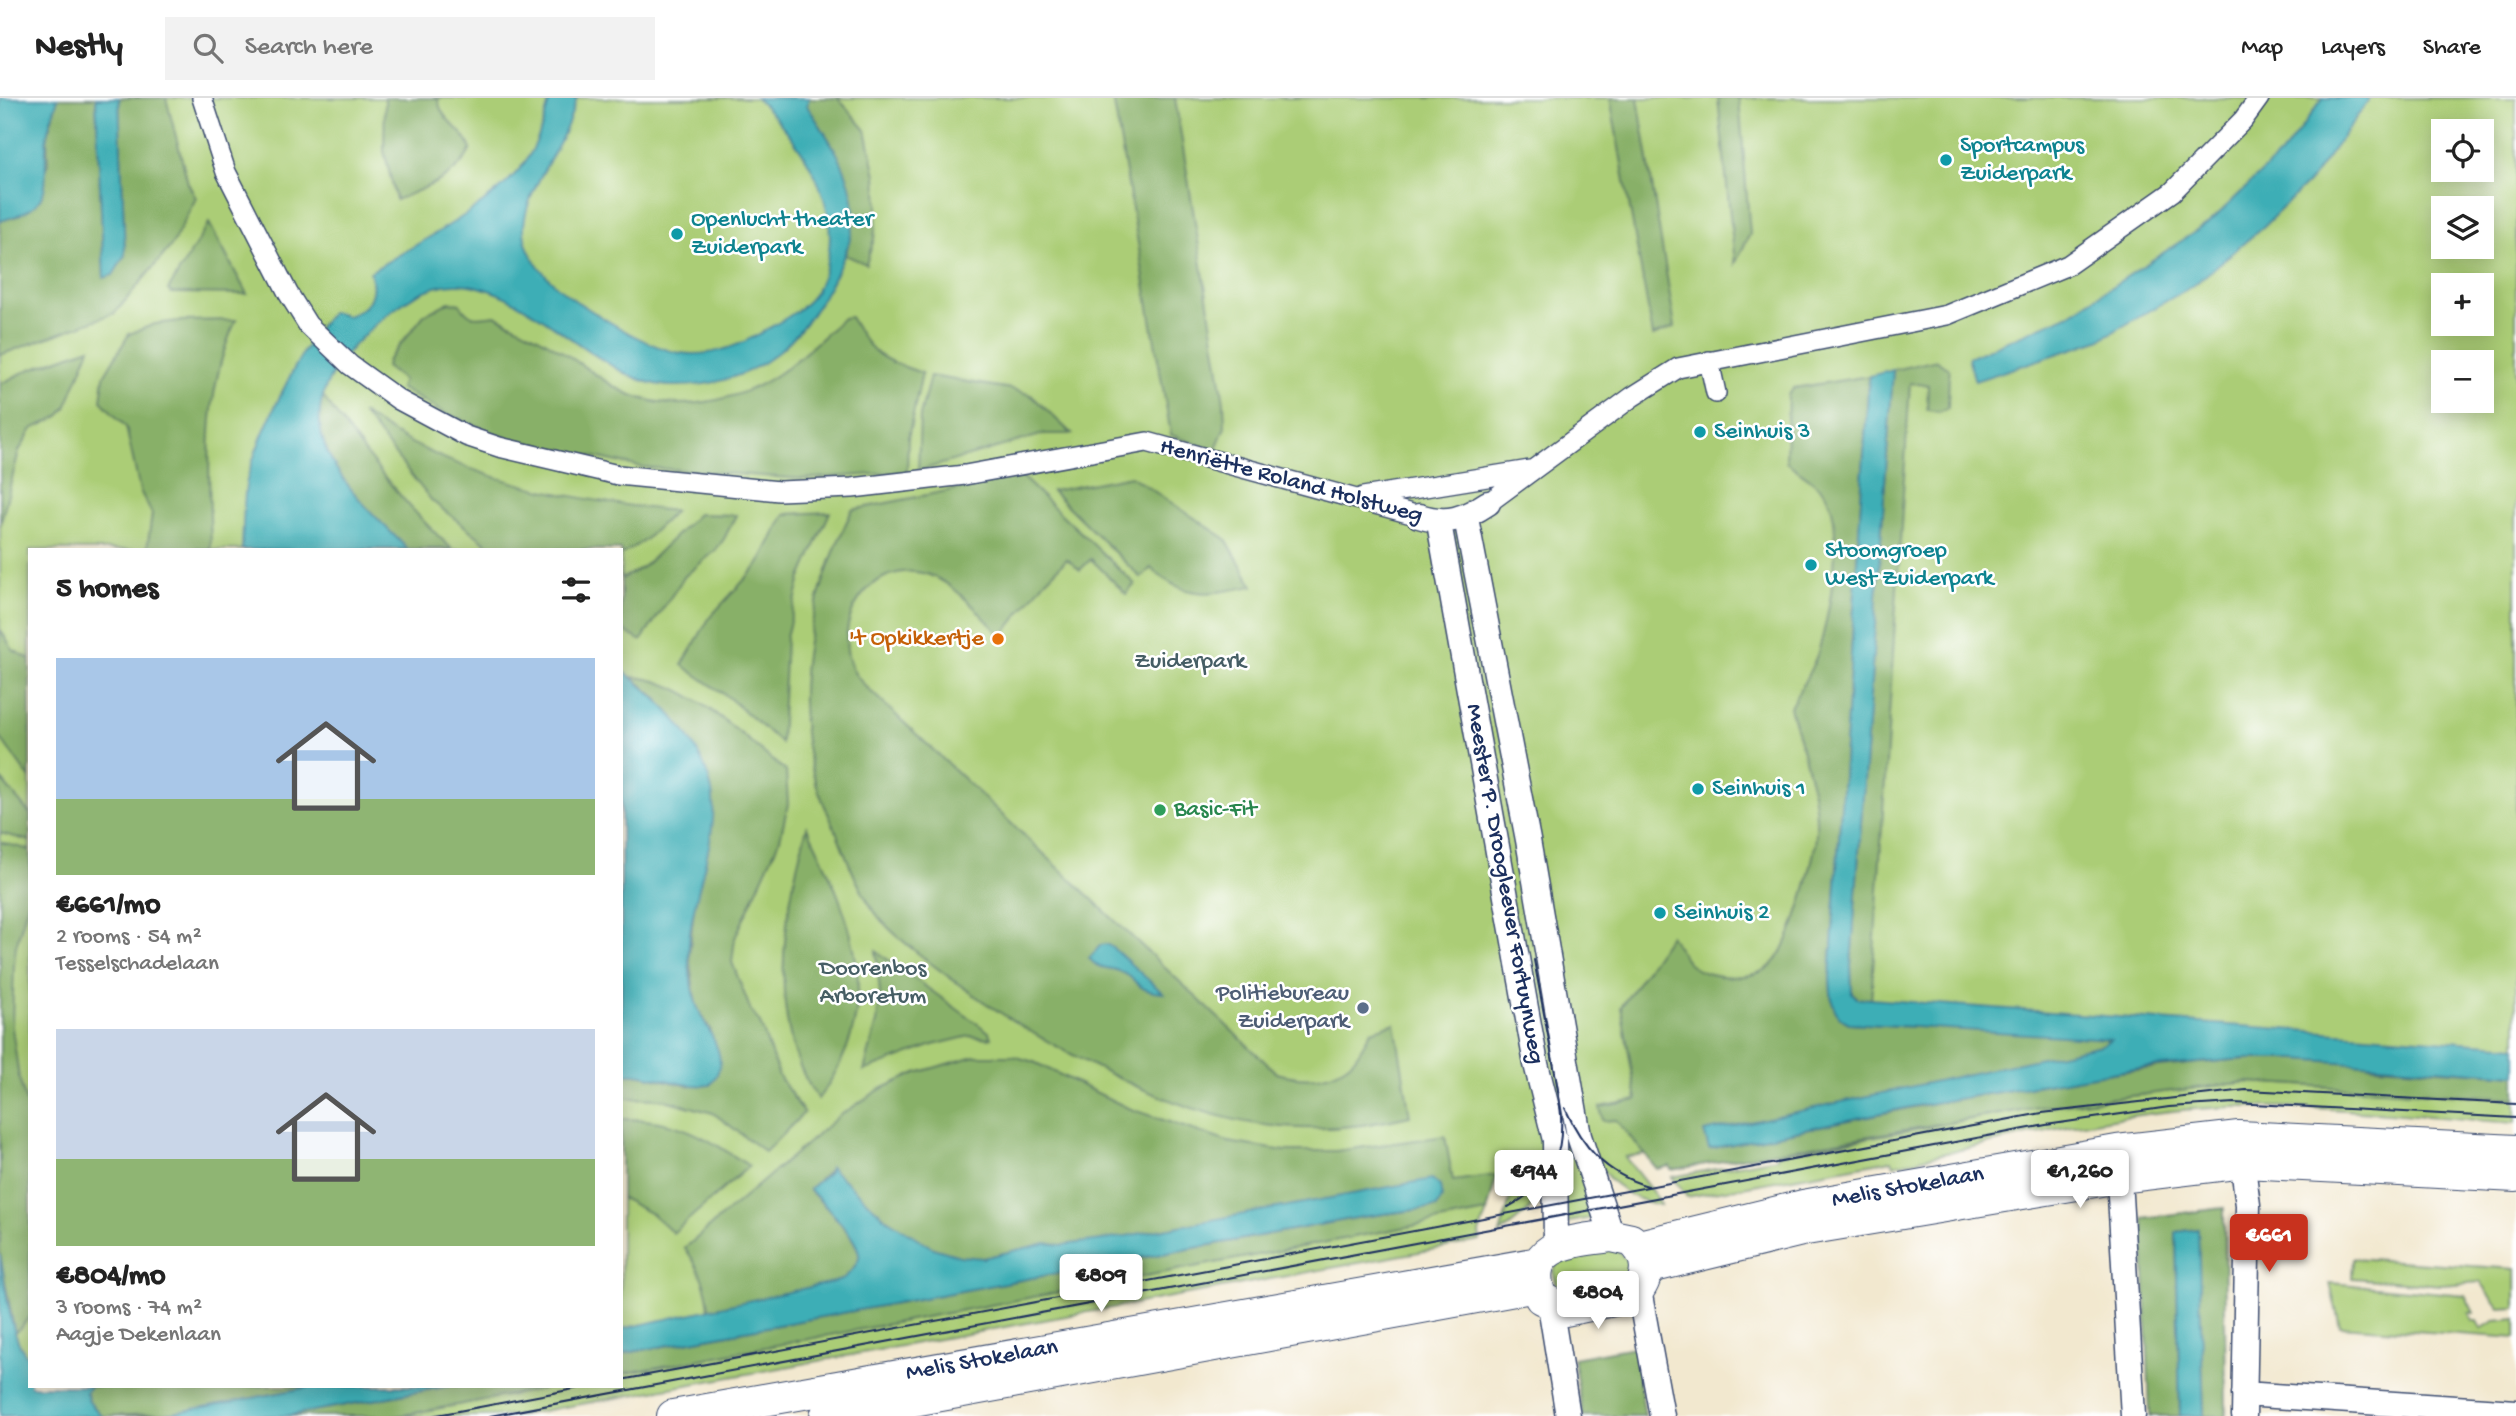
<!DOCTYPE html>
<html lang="en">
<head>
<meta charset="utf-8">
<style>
  body { margin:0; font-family:"Gochi Hand",sans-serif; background:#f2f2f2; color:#222; height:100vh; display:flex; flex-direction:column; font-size:26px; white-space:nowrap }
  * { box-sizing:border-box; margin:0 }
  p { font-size:23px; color:#767676 }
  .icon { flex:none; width:38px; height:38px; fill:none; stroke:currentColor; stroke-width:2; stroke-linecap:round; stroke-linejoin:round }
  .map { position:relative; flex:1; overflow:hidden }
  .panel { position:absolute; left:28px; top:450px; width:595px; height:840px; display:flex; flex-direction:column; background:#fff; border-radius:0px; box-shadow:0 4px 18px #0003 }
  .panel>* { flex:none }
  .fabs { position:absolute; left:2431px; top:21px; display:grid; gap:14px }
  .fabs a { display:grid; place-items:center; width:63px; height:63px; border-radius:0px; background:#fff; box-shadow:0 4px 18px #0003; font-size:35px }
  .price { position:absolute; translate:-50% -60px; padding:0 16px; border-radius:7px; background:#fff; color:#222; font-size:23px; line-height:46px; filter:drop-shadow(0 2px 4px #0008) }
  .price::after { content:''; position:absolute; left:50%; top:42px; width:21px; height:16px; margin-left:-10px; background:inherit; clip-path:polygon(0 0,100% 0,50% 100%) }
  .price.on { background:#c8321e; color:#fff }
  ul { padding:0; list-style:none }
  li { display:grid; align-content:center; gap:14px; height:371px; padding:0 28px }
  li span { display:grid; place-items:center; height:217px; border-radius:0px; color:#555 }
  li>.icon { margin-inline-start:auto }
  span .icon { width:126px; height:126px; fill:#fffc; stroke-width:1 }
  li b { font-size:30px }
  h2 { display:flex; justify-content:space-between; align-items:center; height:84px; padding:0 28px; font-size:30px }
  header { display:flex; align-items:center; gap:42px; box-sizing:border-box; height:98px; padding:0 35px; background:#fff; border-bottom:2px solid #e0e0e0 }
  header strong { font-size:33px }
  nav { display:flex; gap:38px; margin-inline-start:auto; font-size:24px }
  .search { width:490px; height:63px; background:#f2f2f2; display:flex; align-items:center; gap:18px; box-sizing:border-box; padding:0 24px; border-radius:0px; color:#767676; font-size:26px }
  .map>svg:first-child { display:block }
  .green { fill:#abcd76; stroke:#637e6a; stroke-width:2; fill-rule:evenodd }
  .forest { fill:#88b067; stroke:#527062; stroke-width:2 }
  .water { fill:#3daeb6; stroke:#2c6e8a; stroke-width:2 }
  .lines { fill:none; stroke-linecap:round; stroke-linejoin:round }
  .pedestrian-casing { stroke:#3b4b6f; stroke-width:22 }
  .minor-casing { stroke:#3b4b6f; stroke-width:27 }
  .tertiary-casing { stroke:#3b4b6f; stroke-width:34 }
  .pedestrian { stroke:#fff; stroke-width:19 }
  .minor { stroke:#fff; stroke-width:24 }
  .tertiary { stroke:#fff; stroke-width:32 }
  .tram { stroke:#1b2f5e; stroke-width:2 }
  .culture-dot { fill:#0f9aa8; stroke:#fff; stroke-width:2.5 }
  .food-dot { fill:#e8710a; stroke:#fff; stroke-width:2.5 }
  .leisure-dot { fill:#2e9e5b; stroke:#fff; stroke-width:2.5 }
  .service-dot { fill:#5c6f8a; stroke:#fff; stroke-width:2.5 }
  .labels { text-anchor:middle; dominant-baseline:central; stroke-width:5; stroke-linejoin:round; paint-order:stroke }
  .culture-label { font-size:24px; fill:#0d838f; stroke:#fff; text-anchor:start }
  .street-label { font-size:24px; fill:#1b2f5e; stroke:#fff }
  .food-label { font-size:24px; fill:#c56008; stroke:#fff; text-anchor:end }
  .park-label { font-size:24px; fill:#465e65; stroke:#fff }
  .leisure-label { font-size:24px; fill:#27864d; stroke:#fff; text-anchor:start }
  .service-label { font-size:24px; fill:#4e5e75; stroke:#fff; text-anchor:end }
</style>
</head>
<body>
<header>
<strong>Nestly</strong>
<div class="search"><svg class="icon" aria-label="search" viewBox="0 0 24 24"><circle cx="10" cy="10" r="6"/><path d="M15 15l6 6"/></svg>Search here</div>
<nav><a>Map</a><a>Layers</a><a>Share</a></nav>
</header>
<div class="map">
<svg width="2516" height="1318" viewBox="0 0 2516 1318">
  <rect width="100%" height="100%" fill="#fff"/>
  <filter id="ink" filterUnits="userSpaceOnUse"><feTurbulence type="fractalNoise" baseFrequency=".0143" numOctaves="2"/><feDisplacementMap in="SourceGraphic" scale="14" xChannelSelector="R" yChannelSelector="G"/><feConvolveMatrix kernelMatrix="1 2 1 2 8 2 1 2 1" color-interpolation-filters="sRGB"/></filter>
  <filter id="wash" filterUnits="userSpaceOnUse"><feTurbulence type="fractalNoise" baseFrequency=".00686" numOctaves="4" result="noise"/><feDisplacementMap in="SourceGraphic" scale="28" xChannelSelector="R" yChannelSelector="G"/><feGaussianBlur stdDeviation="1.57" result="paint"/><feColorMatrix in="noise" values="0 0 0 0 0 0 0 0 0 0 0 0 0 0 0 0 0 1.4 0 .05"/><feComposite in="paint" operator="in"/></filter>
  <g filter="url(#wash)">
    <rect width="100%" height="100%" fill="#f2e8cf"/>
    <path class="green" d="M0,0H2516V968L2244,958L1625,1059L1658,1101L1660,1107C1631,1101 1612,1089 1597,1063L1598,1119L1563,1125L1544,1081L1529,1112L1500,1136L1517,1077L621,1244V452H30V1288H381L216,1318H0ZM2443,33H2482V72H2443ZM2443,110H2482V149H2443ZM2443,187H2482V226H2443ZM2443,264H2482V303H2443Z
      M2247,984L2516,1000V1025C2423,1019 2328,1007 2234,1009C2119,1012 2005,1042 1894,1067L1892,1062L1687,1099L1672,1079L1777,1060V1056L2039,1009Z
      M1487,1114L1479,1135L1480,1143L515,1318H398L558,1288H621V1276Z
      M1613,1149L1628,1163L1627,1184L1572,1199L1558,1192L1553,1173L1560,1160Z
      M2353,1160L2516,1171V1210L2500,1211L2480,1184L2442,1187L2352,1180Z
      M2330,1185L2465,1197L2474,1215H2469L2472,1223H2477L2481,1231L2494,1223L2516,1221V1240L2340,1228Z"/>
    <path class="forest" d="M58,0H96L104,179L125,157L119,0H166L188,85L196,100L172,147L115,215L0,257V123L18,118L48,66L47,38Z
      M385,0H438C440,24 464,30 471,51C456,81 426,89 396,102L384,53Z
      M809,0H838L866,32L876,77L878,107L874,141L866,166L845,157C864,95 842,58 806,8Z
      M1113,0H1175L1224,304L1225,329L1215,353L1171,337Z
      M1610,0H1638L1675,229L1653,238Z
      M1718,0H1739L1750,136L1735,166Z
      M209,125L247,196L171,195L168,192Z
      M449,204L460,206C471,223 477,219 495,217C512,226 530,234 547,244C575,260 600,283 629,296C676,316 737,304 778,276C802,260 822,239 843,220L850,219C872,258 881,261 922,275L908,340L907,374L802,381L641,369L507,340L444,315L400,290L403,282L386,269L387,263L424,217Z
      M236,222C202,296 209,372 211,451H147L152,416L140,393L126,329L101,303L104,278L129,236L155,226L179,223Z
      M90,250L66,310L58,319L32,331L19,353L0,428V286L28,272Z
      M1937,262L1949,271L1948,310L1939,314L1927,312L1928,287L1910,285L1871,904L1862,903L1852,895L1851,867L1893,272Z
      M930,278L1012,291L1031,297L1072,336H1044L918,373L920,318Z
      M1869,278L1830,879C1831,899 1830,914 1849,925L2113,940L2101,947L1709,1051C1871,1018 2035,980 2200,965C2256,960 2319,954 2374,968L2516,977V1000L2247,984L2039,1009L1671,1072L1670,1068L1657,1071L1616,1022L1603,1023L1600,1009L1637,1002L1621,909L1670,837C1676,846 1683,861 1692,868C1710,882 1755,883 1773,866C1791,849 1816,761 1816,735C1818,693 1801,650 1790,609C1800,592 1810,575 1817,557C1829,523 1847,424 1824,394C1815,383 1798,373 1786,364L1788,296L1794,290Z
      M322,297C362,352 402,405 452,451H408C372,416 302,353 322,297Z
      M362,315C452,379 566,402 675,413L645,442L621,457V452L494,451L432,403Z
      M1021,378L1135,486L1126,496L1091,461L1080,472L1067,461L1045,483L1002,538C980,517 953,481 922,475C868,464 832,524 852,570C857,582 871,593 880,602L1277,975C1302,982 1329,982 1350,965C1359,958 1365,942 1371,933L1395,925L1410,1018C1281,1050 1185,1017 1071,956C1021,930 974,899 929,864C913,851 895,838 881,822C860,797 848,763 836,733C828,715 819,697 814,679C787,588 813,495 852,412Z
      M1131,378L1226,441L1253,488C1210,496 1186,503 1151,470L1141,480L1052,393Z
      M830,414L801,480L786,539L781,645L728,599L682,567L710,519L759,466L785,416Z
      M698,416L736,417L724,441L715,453L685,478L641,543L621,531V481L643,469Z
      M0,531L13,552L30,561V681L0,639Z
      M632,579C688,581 743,640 786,673L788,706L780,741L735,840L732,864L751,913L760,925L779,978L804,1015L765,1054L713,1015L661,1001L621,1000V976L634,975L689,988L711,933L696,907L689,858L695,800L710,736L658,601Z
      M0,680L30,716V743L0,735Z
      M807,729C853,822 889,908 818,1001C764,925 784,813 807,729Z
      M0,744L30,752V798L16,848L14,868L12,929L19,980L30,1017V1219L15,1235L0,1157Z
      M876,853L989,934L991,940L970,938L933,947L864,973L877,924L880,895Z
      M975,958H1013L1034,964L1128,1010L1228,1044L1285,1053H1336L1445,1038L1453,1083L1497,1077L1487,1114L621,1276V1256L1362,1119L1437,1109L1062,1148C1035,1143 1010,1158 983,1160C922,1164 872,1108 831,1070L809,1092C821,1104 862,1143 859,1160C857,1169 848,1176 842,1183L709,1213C708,1189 699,1169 685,1150L839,1018L879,992L916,975Z
      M621,1021C677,1020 704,1038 749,1068L673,1135L652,1116L621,1100Z
      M2224,1110L2226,1318H2204L2197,1131L2176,1134L2180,1318H2150L2143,1120Z
      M1634,1249L1645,1318H1583L1573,1260Z
      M90,1288H314L186,1315L102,1318L89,1304L86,1293Z
      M449,1288H558L398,1318H286Z"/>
    <path class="water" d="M0,0H58C55,12 49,25 47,38C41,84 61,107 0,123Z
      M96,0H119L125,157L113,177L104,180Z
      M550,0H577C573,12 569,24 564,35C551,64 527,94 524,127C522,159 553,187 576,203C604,221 648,250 681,255C711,260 741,247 766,232C781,223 808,209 816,193C854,121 807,48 756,0H809L807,8C828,39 852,72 854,112C855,135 845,157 835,177C800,247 754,290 671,288C601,286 534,190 459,186C427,184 397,208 375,227C272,317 330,375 408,451L242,452C243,430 243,408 246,387C254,346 303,243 332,214L347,218C369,211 377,196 370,174C415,146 504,103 530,56C540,39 545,19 550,0Z
      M2323,0H2370L2311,82L2263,129L2194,187L2099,242L1975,283L1968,260L2070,216L2210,124L2285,52Z
      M1893,272L1851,867L1852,895L1857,900L2516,948V977L2296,961H2244L2141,970L1916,1008L1709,1051L1704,1034L2101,947L2111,941L1849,925C1830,917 1831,897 1830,879L1869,278Z
      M621,571C661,602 701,641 712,693C721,743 685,809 689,863C690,877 691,891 696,905C705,933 735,959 710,987C679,991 651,973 621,976Z
      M1106,846L1113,850L1163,895C1132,893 1140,880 1119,873C1106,868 1099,873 1089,860L1101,847Z
      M830,1069L885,1120L933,1150L960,1158L983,1160L1046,1145L1062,1147L1110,1141L1432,1081L1440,1088L1442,1100L1437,1109L1362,1119L621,1256V1231L842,1182C848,1176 857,1169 859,1160C862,1142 821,1104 809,1091L829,1074Z
      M2198,1131L2204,1318H2180L2176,1134Z
      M0,1157C5,1181 10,1247 30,1260V1288H90L86,1294L89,1304L102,1318H0Z
      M314,1288H449L286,1318H157Z"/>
  </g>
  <g filter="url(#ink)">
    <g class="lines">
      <defs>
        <path id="pedestrian" d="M202,0L226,74L288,195L308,227L350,267L399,302L466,338L499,349L618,377L779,393L852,390L965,377L1147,344L1419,418
          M1709,263L1716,295
          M1363,399L1530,372
          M1488,405L1632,299L1678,270L1947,217L2068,167L2172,94L2243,22L2259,0"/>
        <path id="minor" d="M1419,418C1447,427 1464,421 1488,405
          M1466,420L1528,742L1579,1038L1612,1138
          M1439,425L1536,966L1555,1042L1556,1148
          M2240,1046L2248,1107L2244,1318
          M2118,1064L2133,1318
          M1639,1192L1662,1318
          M1550,1207L1568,1318
          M2244,1296L2516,1314"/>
        <path id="tertiary" d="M1612,1138L1631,1142C1651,1158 1650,1181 1633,1198L1565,1212L1541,1200C1520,1145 1574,1143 1612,1138Z
          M1639,1148L1803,1108L2117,1053L2239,1039L2516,1053
          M1646,1170L1806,1131L2119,1079L2244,1064L2516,1078
          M673,1318L1539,1165
          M826,1318L1537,1188"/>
      </defs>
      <use href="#pedestrian" class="pedestrian-casing"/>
      <use href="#minor" class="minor-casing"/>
      <use href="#tertiary" class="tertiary-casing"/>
      <use href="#pedestrian" class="pedestrian"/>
      <use href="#minor" class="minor"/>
      <use href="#tertiary" class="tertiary"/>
      <path class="tram" d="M1565,1010C1582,1048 1605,1076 1648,1088
        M1508,1109C1576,1074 1564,1023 1552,959C1546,927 1540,895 1534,862
        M621,1282L2042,1015L2246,992L2516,1006
        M432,1318L590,1288
        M490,1318L2046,1027L2169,1009L2234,1005L2516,1020"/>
    </g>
  </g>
  <g class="culture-dot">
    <circle cx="1946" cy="62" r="7"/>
    <circle cx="677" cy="136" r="7"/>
    <circle cx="1700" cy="334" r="7"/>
    <circle cx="1811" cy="467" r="7"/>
    <circle cx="1698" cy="691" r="7"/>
    <circle cx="1660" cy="815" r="7"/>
  </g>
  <circle class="food-dot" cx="998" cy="541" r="7"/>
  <circle class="leisure-dot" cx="1160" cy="712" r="7"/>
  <circle class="service-dot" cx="1363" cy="910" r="7"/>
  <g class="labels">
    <g class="culture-label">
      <text x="1960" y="48">Sportcampus<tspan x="1960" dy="28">Zuiderpark</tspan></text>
      <text x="691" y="122">Openlucht theater<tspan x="691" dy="28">Zuiderpark</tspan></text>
      <text x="1714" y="334">Seinhuis 3</text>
      <text x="1825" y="453">Stoomgroep<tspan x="1825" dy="28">West Zuiderpark</tspan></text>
      <text x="1712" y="691">Seinhuis 1</text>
      <text x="1674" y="815">Seinhuis 2</text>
    </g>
    <g class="street-label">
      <text transform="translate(1291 384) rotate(15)">Henriëtte Roland Holstweg</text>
      <text transform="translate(1504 786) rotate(80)">Meester P. Droogleever Fortuynweg</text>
      <text transform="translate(1908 1090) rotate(-10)">Melis Stokelaan</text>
      <text transform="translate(982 1263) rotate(-10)">Melis Stokelaan</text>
    </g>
    <g class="food-label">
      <text x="984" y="541">'t Opkikkertje</text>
    </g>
    <g class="park-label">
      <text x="1190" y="564">Zuiderpark</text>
      <text x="873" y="871">Doorenbos<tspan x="873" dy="28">Arboretum</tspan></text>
    </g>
    <g class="leisure-label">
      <text x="1174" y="712">Basic-Fit</text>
    </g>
    <g class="service-label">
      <text x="1349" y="896">Politiebureau<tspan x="1349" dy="28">Zuiderpark</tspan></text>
    </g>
  </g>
</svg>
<div class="fabs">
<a><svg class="icon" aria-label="locate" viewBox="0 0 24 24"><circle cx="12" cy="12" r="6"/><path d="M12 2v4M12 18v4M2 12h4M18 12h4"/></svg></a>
<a><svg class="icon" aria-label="layers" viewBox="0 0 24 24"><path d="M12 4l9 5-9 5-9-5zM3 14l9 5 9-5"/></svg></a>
<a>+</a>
<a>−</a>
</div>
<b class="price" style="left:1534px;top:1112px">€944</b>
<b class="price" style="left:2080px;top:1112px">€1,260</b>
<b class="price on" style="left:2269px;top:1176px">€661</b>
<b class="price" style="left:1101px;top:1216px">€809</b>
<b class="price" style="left:1598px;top:1233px">€804</b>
<section class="panel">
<h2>5 homes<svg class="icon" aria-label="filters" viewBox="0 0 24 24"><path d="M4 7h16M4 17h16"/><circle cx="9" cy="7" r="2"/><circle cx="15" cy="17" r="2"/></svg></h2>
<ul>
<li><span style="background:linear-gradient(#a9c7e8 65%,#8fb573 0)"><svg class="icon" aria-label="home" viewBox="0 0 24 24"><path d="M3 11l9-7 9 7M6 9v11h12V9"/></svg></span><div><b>€661/mo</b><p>2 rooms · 54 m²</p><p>Tesselschadelaan</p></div></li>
<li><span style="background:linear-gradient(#c9d6e8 60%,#8fb573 0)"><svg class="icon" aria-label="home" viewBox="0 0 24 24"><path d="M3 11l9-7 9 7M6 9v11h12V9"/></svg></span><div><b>€804/mo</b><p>3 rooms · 74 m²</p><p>Aagje Dekenlaan</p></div></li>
</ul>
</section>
</div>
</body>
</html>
